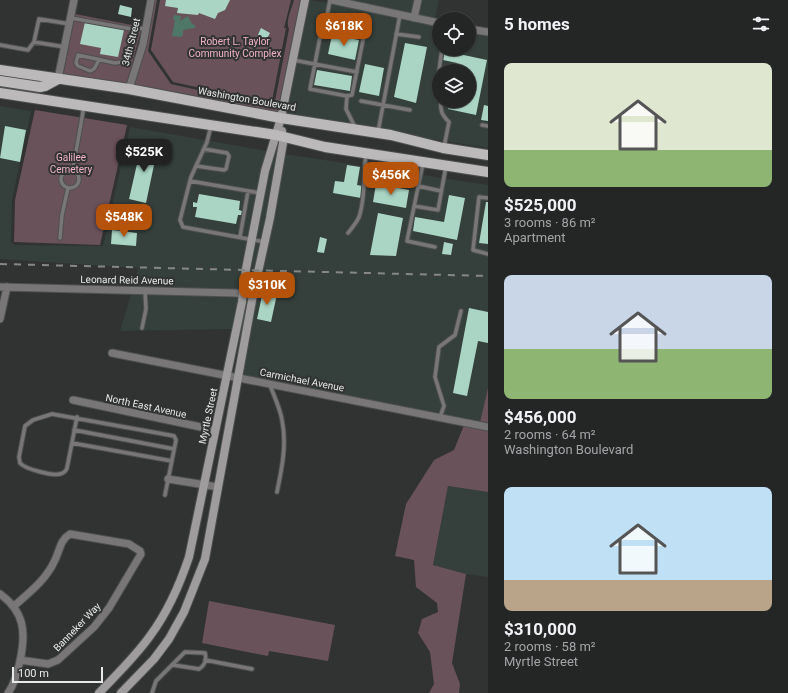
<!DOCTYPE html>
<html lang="en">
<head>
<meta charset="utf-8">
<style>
  body { margin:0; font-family:Roboto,sans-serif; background:#2c2e2e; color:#f1f3f6; height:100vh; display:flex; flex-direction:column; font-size:15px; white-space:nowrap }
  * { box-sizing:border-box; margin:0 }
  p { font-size:13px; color:#a3a5a7 }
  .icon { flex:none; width:22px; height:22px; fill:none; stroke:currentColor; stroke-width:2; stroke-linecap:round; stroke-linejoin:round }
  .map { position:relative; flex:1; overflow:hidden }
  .details { display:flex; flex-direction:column; background:#242626; width:300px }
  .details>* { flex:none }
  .controls { position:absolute; left:432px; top:12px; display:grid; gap:8px }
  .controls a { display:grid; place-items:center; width:44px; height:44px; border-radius:50%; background:#242626; box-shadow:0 1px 3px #0004,0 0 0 1px #414343; font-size:20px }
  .scale { position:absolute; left:12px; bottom:10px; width:91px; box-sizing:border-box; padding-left:4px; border:2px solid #e7e9e9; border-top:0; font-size:11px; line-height:14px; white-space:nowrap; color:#e7e9e9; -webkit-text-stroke:3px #303332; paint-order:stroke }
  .price { position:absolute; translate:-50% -34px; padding:0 9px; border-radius:8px; background:#b45309; color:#fff; font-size:13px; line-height:26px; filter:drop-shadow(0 1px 2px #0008) }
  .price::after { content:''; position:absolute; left:50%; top:24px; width:12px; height:9px; margin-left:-6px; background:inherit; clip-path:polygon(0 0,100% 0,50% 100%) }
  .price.current { background:#222; color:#fff }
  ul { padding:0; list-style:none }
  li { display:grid; align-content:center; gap:8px; height:212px; padding:0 16px }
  li span { display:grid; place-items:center; height:124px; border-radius:8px; color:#555 }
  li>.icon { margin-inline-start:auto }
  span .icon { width:72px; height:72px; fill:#fffc; stroke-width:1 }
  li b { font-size:17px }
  h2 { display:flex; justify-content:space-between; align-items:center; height:48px; padding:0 16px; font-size:17px }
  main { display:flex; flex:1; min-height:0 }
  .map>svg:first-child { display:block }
  .built { fill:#353f3b; fill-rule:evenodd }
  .green { fill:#6a525b }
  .water { fill:#4e7768 }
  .building { fill:#aad5c5 }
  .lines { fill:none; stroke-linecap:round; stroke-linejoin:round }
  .lane-casing { stroke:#4d504f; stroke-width:5.5 }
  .street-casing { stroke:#4d504f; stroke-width:9 }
  .secondary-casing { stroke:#4d504f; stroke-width:10 }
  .primary-casing { stroke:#4d504f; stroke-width:12 }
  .lane { stroke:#787676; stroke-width:3.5 }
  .street { stroke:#787676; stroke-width:7 }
  .secondary { stroke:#9e9c9d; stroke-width:8 }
  .primary { stroke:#bcb9ba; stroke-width:10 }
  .rail { stroke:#868888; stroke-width:2; stroke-dasharray:7 7; stroke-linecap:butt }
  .labels { text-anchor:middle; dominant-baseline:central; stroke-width:4; stroke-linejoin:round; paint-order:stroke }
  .park-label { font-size:10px; fill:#f2b2ca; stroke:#303332 }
  .street-label { font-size:10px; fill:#e7e9e9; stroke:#303332 }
</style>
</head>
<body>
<main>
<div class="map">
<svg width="488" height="693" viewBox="0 0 488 693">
  <rect width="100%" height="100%" fill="#303332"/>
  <path class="built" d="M309,0L330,3L439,26V49H469V32L488,36V148L285,115ZM439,71H469V101H439Z
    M343,0H414L411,14Z
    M421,0H439L435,19L418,15Z
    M0,106L31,111L12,200L11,242L14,245L103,246L130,127L267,151L240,291L133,288L138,268L0,259Z
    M275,152H278L267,217L250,292L247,291L269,172Z
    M285,154L488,185V388L480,422L242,376L257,295L274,218Z
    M131,294L234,296L239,297L232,329L120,331Z
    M448,486L488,492V577L466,574L433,565Z"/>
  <path class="green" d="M155,0H157L148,51L171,84L202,91V95L216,98L219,94L272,104L275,101L289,29C285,21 292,8 294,0H301L278,114L133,87L146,45Z
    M160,0H291L284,28H286L272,101L217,91L215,95L204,94L205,89L173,82L151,50Z
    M75,14L142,27L126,86L63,77Z
    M35,110L127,125L100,245L14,242L15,200Z
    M488,388V423L480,422Z
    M464,425L488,430V492L448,486L433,565L466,574L452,663L460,684L459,693H429L434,684L430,652L418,633L422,619L438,612L437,603L416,587L414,560L395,556L406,504L434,460L454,450Z
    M209,601L335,625L328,661L269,651L268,656L202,643Z"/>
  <path class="water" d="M174,15L181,16L180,21L188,16L192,24L195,25V28L183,30V35L181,37L172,36L175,20L173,19Z"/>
  <path class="building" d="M166,0H230L225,10L218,13L215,19L199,13L198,15L177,13L178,8L165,6Z
    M120,5L132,8L131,17L118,14Z
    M85,22L124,30L118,57L100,54L101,48L80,44Z
    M261,28L270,33L265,42L257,37Z
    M332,35L359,40L355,60L328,54Z
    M405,43L427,47L416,103L394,97Z
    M445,51L487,60L476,115L448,109L450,101H469V71H455L457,63L443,60Z
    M365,64L384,68L379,96L359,92Z
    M317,70L352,76L350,91L314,85Z
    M484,105L488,106V121L481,120Z
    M5,126L26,130L20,162L0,158Z
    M142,142L158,146L146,203L129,199Z
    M347,165L360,167L357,185L363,186L361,198L333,193L335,181L344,182Z
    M376,184L409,190L406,208L373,202Z
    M199,194L240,201L239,210L242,211V215H238L236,224L195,217L197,207H193V202L197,203Z
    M449,195L465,198L457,240L413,231L415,217L444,222Z
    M486,202H488V244L479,243Z
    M378,213L403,218L396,256L370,255Z
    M112,230L137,233L136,246L111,244Z
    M320,237L327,239L324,253L317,252Z
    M444,242L453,244L451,255L442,254Z
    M263,291L277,294L271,322L257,319Z
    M469,308L488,312V343L478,341L467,396L453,393Z"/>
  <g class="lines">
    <defs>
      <path id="lane" d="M71,18L132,29L146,28
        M326,21L330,0
        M396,34L419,37
        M0,45L28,50L34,42
        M65,47L34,42L39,19L70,24
        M99,60L94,69L90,71L78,66L76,63L78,55L115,63L121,62L128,54L132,29
        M293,60L357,72
        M439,71L442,49
        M347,96L352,95L365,30L326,21L323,22L310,89L347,96L346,109L355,127
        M361,101L410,110
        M441,101C440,111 442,115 449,122L444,147
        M482,125L488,126
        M211,126L207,142L191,177L180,220L183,227L265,242
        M378,132L400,15
        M423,163L407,241L435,247
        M196,166L224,170L226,169L229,156L227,153L204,149
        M73,169L84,106
        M61 179a9 9 0 1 1 18 0a9 9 0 1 1-18 0Z
        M190,181L260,193
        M418,186L441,191
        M488,198L479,197L473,250L488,254
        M414,206L438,210L446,166
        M348,233C352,228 357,222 359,217C366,197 363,175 366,154
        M240,237L248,191
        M60,238L62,215L68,188
        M142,328L146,309L145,291
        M270,385C274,396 280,408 282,420C287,444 282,468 277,492
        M77,417L67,468C66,471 64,473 60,474C52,476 25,469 20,463L19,457L25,426L33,420L52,414L169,435L174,436L176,440L165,495
        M440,417L444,406L435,377L439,347L455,335L461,311
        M74,430L174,449
        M72,443L172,461
        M205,660L252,669
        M152,693L156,681L185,652L205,653C207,660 204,666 199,669L173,665"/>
      <path id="street" d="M332,0L439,23
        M414,18L418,0
        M469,29L488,32
        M58,79L74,0
        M129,89L143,44L151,0
        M0,287L235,293L253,295
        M0,319L7,287
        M112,353L488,427
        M73,400L215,430
        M168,479L218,487
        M0,594C25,612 26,633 20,661C17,673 15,683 8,693
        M14,606C30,592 46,580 55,560C60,550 60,540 70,534L129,544L140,551L141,554L109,608L94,627L58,660L48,664L20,660"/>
      <path id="secondary" d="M99,693C117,674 135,657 150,636C167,613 180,584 189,557L242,302L246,269L265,171L281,118L305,0
        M121,693L154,659L169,639L184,612L205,559L253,295L270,218L283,143L282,131"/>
      <path id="primary" d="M0,70L129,89L281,118L391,135L443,148L488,155
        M0,81L40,87L45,86L58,79
        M0,93L276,135L325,147L488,172"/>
    </defs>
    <use href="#lane" class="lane-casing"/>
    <use href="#street" class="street-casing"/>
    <use href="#secondary" class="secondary-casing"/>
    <use href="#primary" class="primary-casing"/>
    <use href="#lane" class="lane"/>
    <use href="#street" class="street"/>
    <use href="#secondary" class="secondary"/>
    <use href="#primary" class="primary"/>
    <path class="rail" d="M0,264L488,276"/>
  </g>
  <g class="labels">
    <g class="park-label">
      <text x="235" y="41">Robert L. Taylor<tspan x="235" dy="12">Community Complex</tspan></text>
      <text x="71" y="157">Galilee<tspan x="71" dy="12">Cemetery</tspan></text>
    </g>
    <g class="street-label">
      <text transform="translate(131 42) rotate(-76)">34th Street</text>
      <text transform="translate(247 99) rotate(10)">Washington Boulevard</text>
      <text transform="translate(127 280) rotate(1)">Leonard Reid Avenue</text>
      <text transform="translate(302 380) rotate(11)">Carmichael Avenue</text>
      <text transform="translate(146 406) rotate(12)">North East Avenue</text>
      <text transform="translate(208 416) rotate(-78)">Myrtle Street</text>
      <text transform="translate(77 627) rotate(-46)">Banneker Way</text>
    </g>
  </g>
</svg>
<div class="controls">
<a><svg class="icon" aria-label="locate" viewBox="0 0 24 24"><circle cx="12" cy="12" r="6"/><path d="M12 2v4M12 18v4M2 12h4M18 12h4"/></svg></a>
<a><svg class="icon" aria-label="layers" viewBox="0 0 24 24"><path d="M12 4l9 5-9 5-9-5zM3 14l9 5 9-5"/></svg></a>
</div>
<div class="scale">100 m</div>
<b class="price" style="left:344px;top:47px">$618K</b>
<b class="price current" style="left:144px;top:173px">$525K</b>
<b class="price" style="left:391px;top:196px">$456K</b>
<b class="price" style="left:124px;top:238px">$548K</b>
<b class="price" style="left:267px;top:306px">$310K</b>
</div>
<section class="details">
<h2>5 homes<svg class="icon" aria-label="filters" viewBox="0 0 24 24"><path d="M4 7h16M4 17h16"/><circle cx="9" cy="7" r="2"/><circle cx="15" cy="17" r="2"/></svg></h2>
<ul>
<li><span style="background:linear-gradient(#dfe7d0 70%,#8fb573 0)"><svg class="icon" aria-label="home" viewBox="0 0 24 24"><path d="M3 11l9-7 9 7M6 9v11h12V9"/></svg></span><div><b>$525,000</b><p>3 rooms · 86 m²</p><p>Apartment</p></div></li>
<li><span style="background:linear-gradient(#c9d6e8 60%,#8fb573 0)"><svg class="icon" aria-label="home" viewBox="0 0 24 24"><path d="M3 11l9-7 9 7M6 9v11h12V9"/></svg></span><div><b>$456,000</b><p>2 rooms · 64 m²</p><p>Washington Boulevard</p></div></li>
<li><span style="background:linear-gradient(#bfe0f5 75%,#b9a48a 0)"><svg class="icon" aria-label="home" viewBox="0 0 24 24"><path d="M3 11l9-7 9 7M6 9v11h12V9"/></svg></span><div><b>$310,000</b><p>2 rooms · 58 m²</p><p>Myrtle Street</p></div></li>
</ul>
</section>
</main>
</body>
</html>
